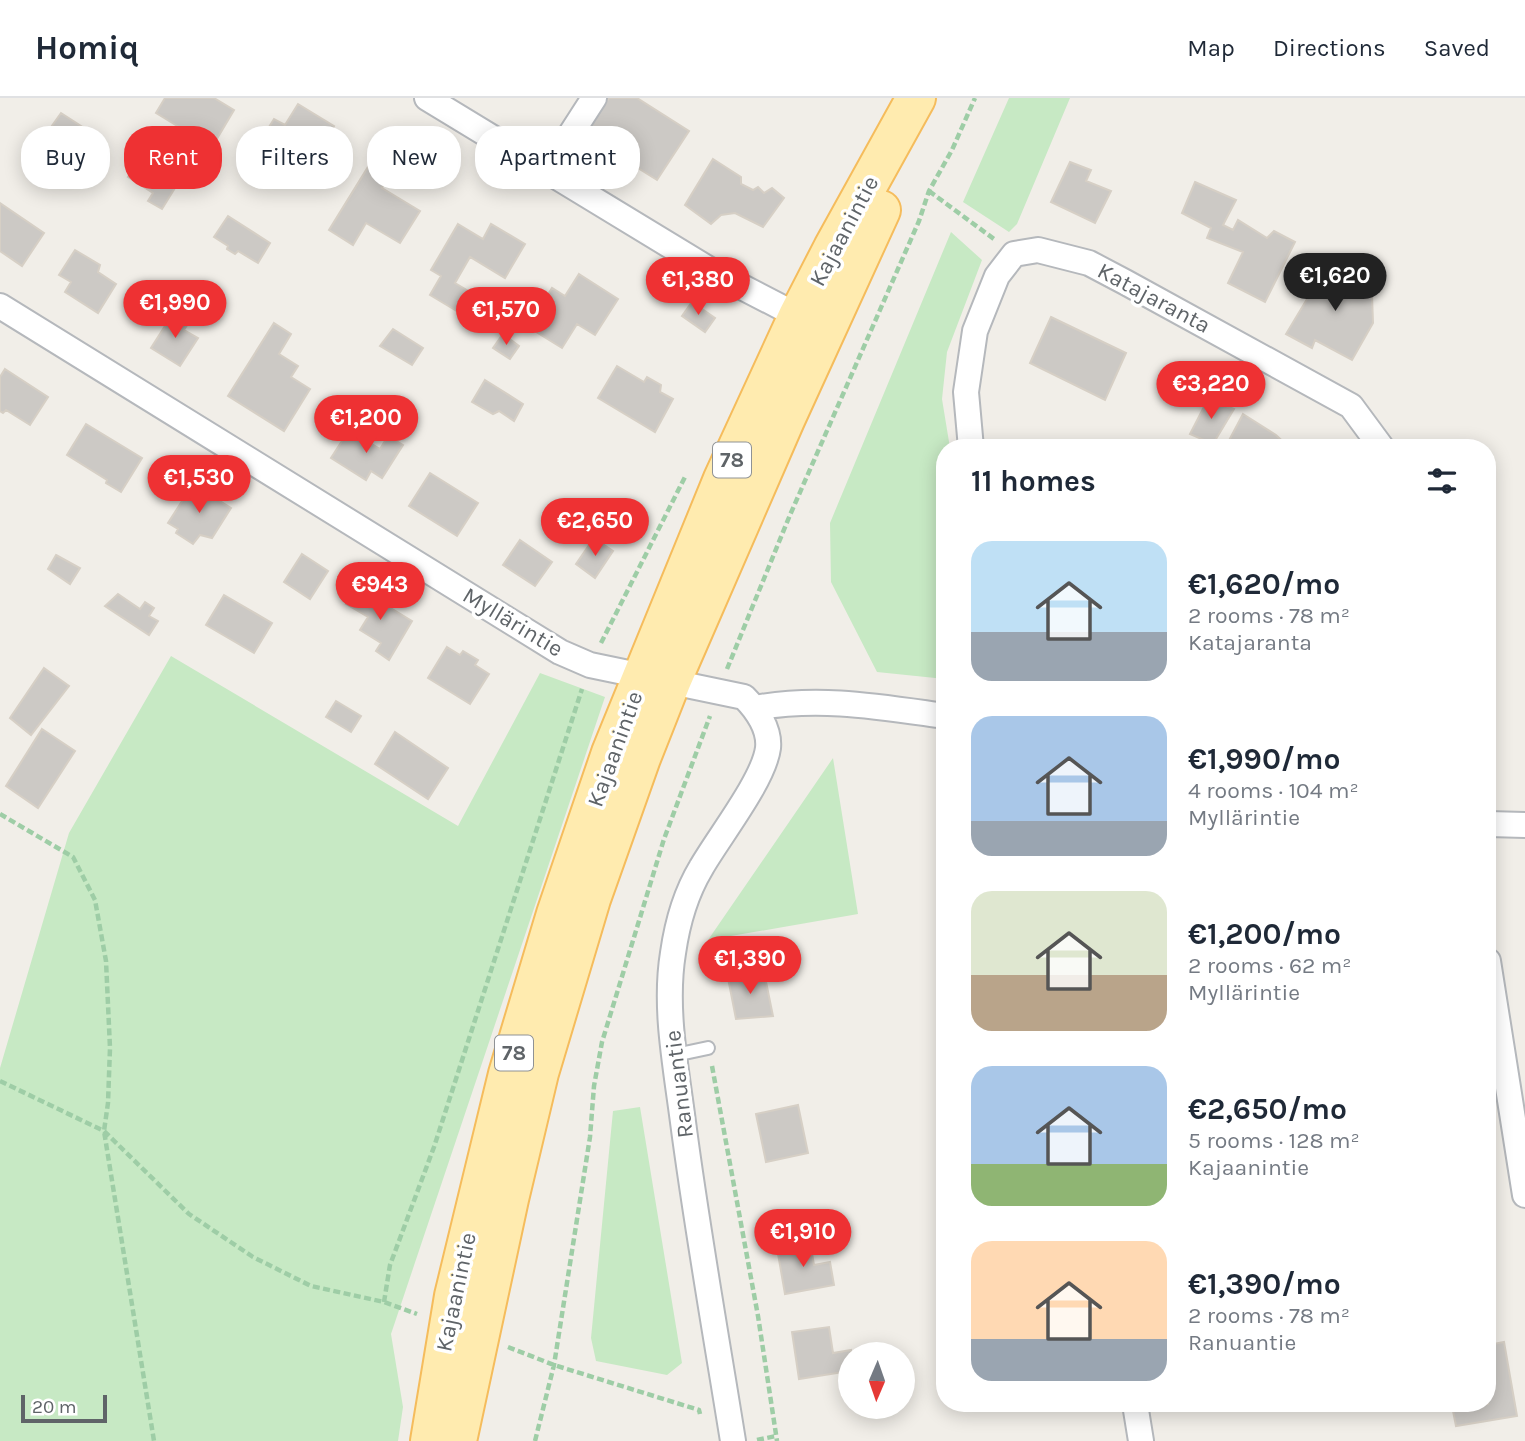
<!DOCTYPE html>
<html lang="en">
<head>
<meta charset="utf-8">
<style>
  body { margin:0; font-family:Karla,sans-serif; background:#f2f2f3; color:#1f2937; height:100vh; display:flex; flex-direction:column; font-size:26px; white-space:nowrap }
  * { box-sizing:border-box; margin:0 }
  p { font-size:23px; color:#747a83 }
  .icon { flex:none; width:38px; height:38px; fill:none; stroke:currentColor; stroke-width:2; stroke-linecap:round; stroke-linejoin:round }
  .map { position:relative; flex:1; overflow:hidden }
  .drawer { position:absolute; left:936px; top:341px; width:560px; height:973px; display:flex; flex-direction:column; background:#fff; border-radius:28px; box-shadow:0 4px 18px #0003 }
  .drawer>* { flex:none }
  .hud { position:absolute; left:21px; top:28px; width:665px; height:63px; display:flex; gap:14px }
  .needle { width:46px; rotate:182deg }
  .fabs { position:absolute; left:838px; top:1244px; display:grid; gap:14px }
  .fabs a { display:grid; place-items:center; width:77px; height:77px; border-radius:50%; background:#fff; box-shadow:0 4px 18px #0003; font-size:35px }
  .scale { position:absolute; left:21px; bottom:18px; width:86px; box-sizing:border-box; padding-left:7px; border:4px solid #5f6468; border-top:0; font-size:19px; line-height:24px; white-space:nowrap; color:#5f6468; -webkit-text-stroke:5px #fff; paint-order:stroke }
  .price { position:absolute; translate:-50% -60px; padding:0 16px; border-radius:24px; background:#ee3133; color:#fff; font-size:23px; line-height:46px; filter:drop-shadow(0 2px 4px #0008) }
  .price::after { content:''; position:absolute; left:50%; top:42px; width:21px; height:16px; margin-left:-10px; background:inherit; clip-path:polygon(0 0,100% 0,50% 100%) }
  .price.selected { background:#222; color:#fff }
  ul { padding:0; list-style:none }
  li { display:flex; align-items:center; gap:21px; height:175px; padding:0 35px }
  li span { display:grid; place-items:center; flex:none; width:196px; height:140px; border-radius:21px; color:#555 }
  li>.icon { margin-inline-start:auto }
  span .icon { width:84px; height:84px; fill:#fffc; stroke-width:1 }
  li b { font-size:30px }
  h2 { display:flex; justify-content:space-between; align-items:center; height:84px; padding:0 35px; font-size:30px }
  .chip { padding:0 24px; border-radius:28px; background:#fff; box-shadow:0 4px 18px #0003; font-size:24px; line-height:63px }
  .chip.selected { background:#ee3133; color:#fff }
  header { display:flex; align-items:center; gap:42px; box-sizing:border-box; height:98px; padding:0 35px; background:#fff; border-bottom:2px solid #e0e1e3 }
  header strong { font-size:33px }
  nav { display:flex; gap:38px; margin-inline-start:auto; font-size:24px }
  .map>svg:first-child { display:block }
  .green { fill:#c7e9c4 }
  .building { fill:#ccc9c5; stroke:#d6cfc5; stroke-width:2 }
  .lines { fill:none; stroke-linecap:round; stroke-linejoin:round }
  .service-casing { stroke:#b5b8bc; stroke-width:16 }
  .minor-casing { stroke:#b5b8bc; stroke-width:28 }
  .primary-casing { stroke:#f5bc5c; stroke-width:42 }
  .path { stroke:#9ecda6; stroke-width:4.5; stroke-dasharray:7 3.5; stroke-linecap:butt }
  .service { stroke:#fff; stroke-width:12 }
  .minor { stroke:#fff; stroke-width:24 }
  .primary { stroke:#ffebaf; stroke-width:38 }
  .labels { text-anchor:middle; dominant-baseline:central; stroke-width:7; stroke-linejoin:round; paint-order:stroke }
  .shield { fill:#fff; stroke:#8f9295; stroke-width:2 }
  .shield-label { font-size:21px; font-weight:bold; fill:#5f6468 }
  .street-label { font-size:23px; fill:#5f6468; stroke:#fff }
</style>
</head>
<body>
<header>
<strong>Homiq</strong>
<nav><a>Map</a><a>Directions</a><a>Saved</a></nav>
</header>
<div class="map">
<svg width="1525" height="1343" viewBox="0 0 1525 1343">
  <rect width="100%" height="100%" fill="#f1eee8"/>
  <path class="green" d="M1009,0H1070L1017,126L1009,134L963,104Z
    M951,134L982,162L947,254L942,301L950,350H945V581L877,574L831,484L830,425Z
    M171,558L458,728L540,575L605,599L391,1236L403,1309L398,1343H0V970L69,735Z
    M833,660L858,816L708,842Z
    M640,1009L682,1265L667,1277L596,1263L591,1240L613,1013Z"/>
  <path class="building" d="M165,0H214L234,12L212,49L156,15Z
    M609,0H637L689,33L657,82L585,37Z
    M298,6L334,28L312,63L287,47L276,66L254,53L274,21L285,27Z
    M61,15L95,37L80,59L68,51L70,46L49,32Z
    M376,56L395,68L382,90L420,113L400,145L366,125L353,147L329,132Z
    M139,61L178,85L162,111L148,103L153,95L128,79Z
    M713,61L741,79V86L753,92L758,89L764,95L772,90L784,100L763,129L735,115L721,117L711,126L685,107Z
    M1070,64L1091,72L1086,83L1111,93L1095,125L1051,104Z
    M1195,84L1236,102L1223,127L1233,132L1238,122L1267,140L1274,133L1295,144L1265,204L1228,185L1243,154L1207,140L1211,130L1182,115Z
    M0,105L44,135L22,168L0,153Z
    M228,118L270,145L258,165L238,153L235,156L227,151L228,148L214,139Z
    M458,126L483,141L491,126L525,146L505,180L470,159L455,185L477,198L465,218L430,197L441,178L431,172Z
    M75,152L100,167L98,174L116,186L98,215L65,194L71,184L59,177Z
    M1331,161L1353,173L1348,184L1372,197L1373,225L1352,262L1315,242L1312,250L1286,236Z
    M579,176L618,201L595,237L577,226L562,250L528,229L552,190L565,198Z
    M692,204L715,220L705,234L682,218Z
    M174,214L189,224L184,232L198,240L180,268L151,250Z
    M1051,219L1126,255L1105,302L1030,265Z
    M274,225L291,236L279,256L298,268L291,279L310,291L284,333L228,298Z
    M393,231L423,250L412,267L380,248Z
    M503,236L519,248L510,261L493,250Z
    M617,268L644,284L647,279L661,287L660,294L673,301L655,334L598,300Z
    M5,271L48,299L30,327L6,312L3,315L0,313V279Z
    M485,282L523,306L514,323L499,313L493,316L472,304Z
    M1208,301L1234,311L1213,346L1190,336Z
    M1243,316L1276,337L1290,350H1225Z
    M86,326L142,360L121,394L106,385L107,382L67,357Z
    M349,332L380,351L388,338L403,347L382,380L371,373L366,382L331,360Z
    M430,375L478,405L457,438L409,408Z
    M193,386L231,410L212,440L200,437L193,446L176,435L178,431L168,425Z
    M594,440L613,453L595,480L576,466Z
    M520,442L552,464L535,488L503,467Z
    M302,456L328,473L310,501L284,484Z
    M56,457L80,470L70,486L48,471Z
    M356,489L412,523L389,562L376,553L381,545L360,532L368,519L346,506Z
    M118,496L140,511L145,504L154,510L149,518L158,523L149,537L105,508Z
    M224,497L272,525L254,555L206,527Z
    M447,549L460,557L463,553L478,562L475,567L489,576L470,606L428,580Z
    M44,570L69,588L31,637L10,620Z
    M336,603L361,618L351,634L326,619Z
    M42,631L75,653L38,710L6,688Z
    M395,634L448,670L428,701L375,666Z
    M764,874L773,918L736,921L728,880Z
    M798,1007L808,1055L766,1064L756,1016Z
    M1488,1125L1494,1172L1488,1173Z
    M810,1144L814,1167L830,1164L834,1187L785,1196L777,1150Z
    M829,1229L833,1255L851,1252L850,1273L799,1281L792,1234Z
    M1504,1244L1517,1318L1456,1328L1452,1308L1488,1306V1247Z"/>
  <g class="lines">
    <defs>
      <path id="service" d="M675,957L708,950"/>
      <path id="minor" d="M427,0L715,175L798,218
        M547,73L594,0
        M0,208L560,554L590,567L744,599C757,612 770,631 768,650C764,682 718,740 701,770C686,795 677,827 673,855C664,910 676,969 683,1024C697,1131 716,1237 733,1343
        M971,350L966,294L975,233L997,178L1014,156L1038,152L1089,165L1125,184L1351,308L1382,350
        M755,610C820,598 880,609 945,618
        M1488,726L1525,727
        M1488,863L1525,1097
        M1135,1306L1141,1343"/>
      <path id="primary" d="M430,1343L454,1198L508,976L556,816L611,655L723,381L798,218L833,150L916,0
        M457,1343L509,1101L539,975L591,801L641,660L671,584L785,322L881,112"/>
    </defs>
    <use href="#service" class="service-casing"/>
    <use href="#minor" class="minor-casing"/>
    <use href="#primary" class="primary-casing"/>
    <path class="path" d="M929,93L994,141
      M601,545L686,377
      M727,571L790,417L919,123L929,93L952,52L975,0
      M0,716L73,759L95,802L106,863L110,950L108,1005L104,1033L154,1343
      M712,968L758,1218L777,1343
      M0,983L104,1033L189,1116L253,1159L311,1188L384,1204L417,1216
      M384,1204L390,1167L434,1049L582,591
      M508,1249L554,1267L699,1312L700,1316
      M757,1342L776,1338
      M535,1343L554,1267L590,1039L594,988L602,944L664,741L710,618"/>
    <use href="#service" class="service"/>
    <use href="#minor" class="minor"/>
    <use href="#primary" class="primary"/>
  </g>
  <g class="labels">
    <g class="shield">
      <rect x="713" y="344.5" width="38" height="35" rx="5"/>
      <rect x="495" y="937.5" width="38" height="35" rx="5"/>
    </g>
    <g class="shield-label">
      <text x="732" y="362">78</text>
      <text x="514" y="955">78</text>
    </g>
    <g class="street-label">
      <text transform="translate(844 133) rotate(-62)">Kajaanintie</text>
      <text transform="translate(1154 200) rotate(28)">Katajaranta</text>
      <text transform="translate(513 524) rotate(31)">Myllärintie</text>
      <text transform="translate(615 651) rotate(-70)">Kajaanintie</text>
      <text transform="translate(679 986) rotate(-97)">Ranuantie</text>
      <text transform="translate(456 1194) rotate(-78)">Kajaanintie</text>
    </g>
  </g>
</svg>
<div class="fabs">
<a><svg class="needle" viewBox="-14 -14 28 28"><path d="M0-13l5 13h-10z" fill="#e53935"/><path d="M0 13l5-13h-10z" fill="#747a83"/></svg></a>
</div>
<div class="scale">20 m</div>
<b class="price selected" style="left:1335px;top:215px">€1,620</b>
<b class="price" style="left:698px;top:219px">€1,380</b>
<b class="price" style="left:175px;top:242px">€1,990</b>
<b class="price" style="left:506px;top:249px">€1,570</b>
<b class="price" style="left:1211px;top:323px">€3,220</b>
<b class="price" style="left:366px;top:357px">€1,200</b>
<b class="price" style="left:199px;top:417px">€1,530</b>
<b class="price" style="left:595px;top:460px">€2,650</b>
<b class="price" style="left:380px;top:524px">€943</b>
<b class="price" style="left:750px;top:898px">€1,390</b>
<b class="price" style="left:803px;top:1171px">€1,910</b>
<div class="hud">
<a class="chip">Buy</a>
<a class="chip selected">Rent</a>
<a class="chip">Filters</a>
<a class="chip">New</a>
<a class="chip">Apartment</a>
</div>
<section class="drawer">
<h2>11 homes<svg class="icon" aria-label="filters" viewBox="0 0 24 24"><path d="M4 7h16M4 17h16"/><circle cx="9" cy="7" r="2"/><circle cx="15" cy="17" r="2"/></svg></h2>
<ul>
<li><span style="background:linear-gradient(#bfe0f5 65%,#9aa5b1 0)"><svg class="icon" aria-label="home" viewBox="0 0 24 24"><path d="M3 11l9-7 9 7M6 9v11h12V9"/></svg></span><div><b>€1,620/mo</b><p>2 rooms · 78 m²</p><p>Katajaranta</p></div></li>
<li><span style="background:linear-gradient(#a9c7e8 75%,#9aa5b1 0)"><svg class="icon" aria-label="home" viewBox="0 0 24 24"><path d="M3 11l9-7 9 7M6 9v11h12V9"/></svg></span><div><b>€1,990/mo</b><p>4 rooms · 104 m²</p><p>Myllärintie</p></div></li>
<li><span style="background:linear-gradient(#dfe7d0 60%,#b9a48a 0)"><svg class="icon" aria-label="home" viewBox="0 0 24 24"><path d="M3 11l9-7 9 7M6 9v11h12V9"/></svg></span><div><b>€1,200/mo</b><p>2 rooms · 62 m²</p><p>Myllärintie</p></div></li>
<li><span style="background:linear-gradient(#a9c7e8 70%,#8fb573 0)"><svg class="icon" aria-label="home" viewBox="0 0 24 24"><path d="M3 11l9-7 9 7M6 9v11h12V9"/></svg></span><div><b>€2,650/mo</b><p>5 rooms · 128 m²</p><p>Kajaanintie</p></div></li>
<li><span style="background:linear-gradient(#ffd9b3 70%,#9aa5b1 0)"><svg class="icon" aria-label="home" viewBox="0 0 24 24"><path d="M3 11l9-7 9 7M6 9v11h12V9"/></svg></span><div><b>€1,390/mo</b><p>2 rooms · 78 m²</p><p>Ranuantie</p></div></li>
</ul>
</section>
</div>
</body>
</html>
